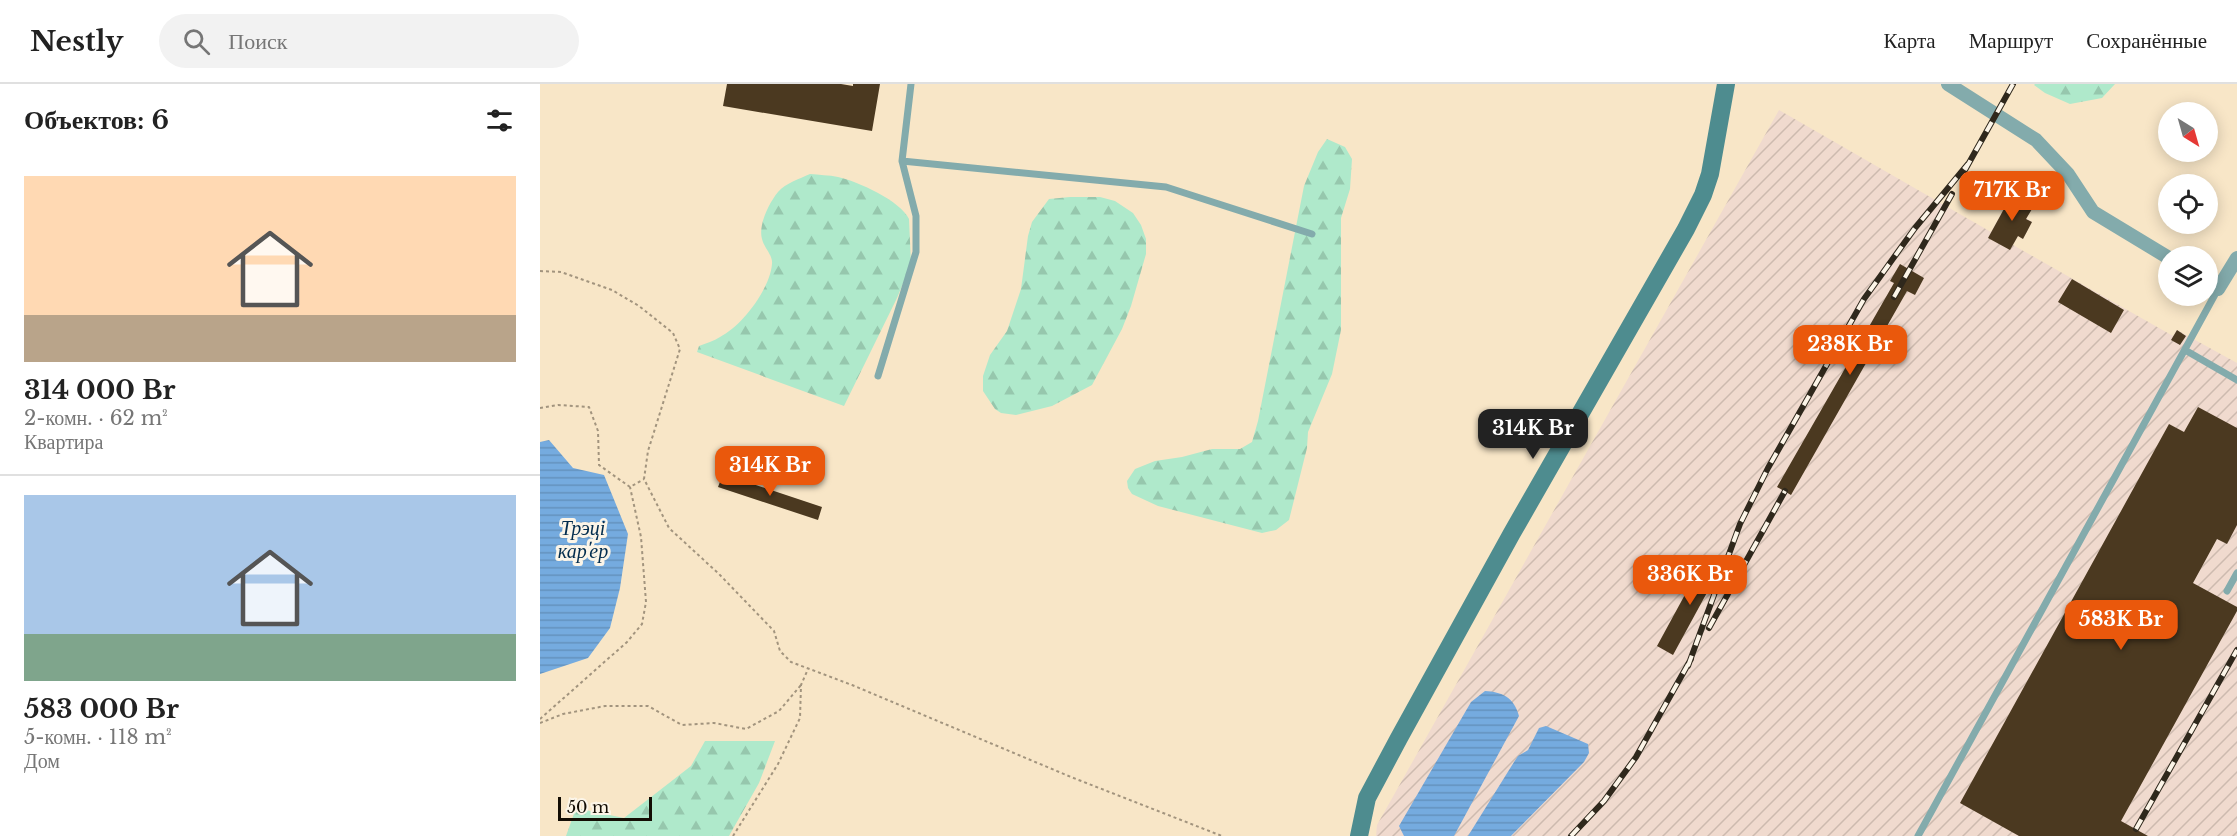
<!DOCTYPE html>
<html lang="ru">
<head>
<meta charset="utf-8">
<style>
  body { margin:0; font-family:"Libre Baskerville",serif; background:#f2f2f2; color:#222; height:100vh; display:flex; flex-direction:column; font-size:22px; white-space:nowrap }
  * { box-sizing:border-box; margin:0 }
  p { font-size:20px; color:#767676 }
  .icon { flex:none; width:33px; height:33px; fill:none; stroke:currentColor; stroke-width:2; stroke-linecap:round; stroke-linejoin:round }
  .map { position:relative; flex:1; overflow:hidden }
  .panel { display:flex; flex-direction:column; background:#fff; width:540px }
  .panel>* { flex:none }
  .needle { width:39px; rotate:143deg }
  .controls { position:absolute; left:1618px; top:18px; display:grid; gap:12px }
  .controls a { display:grid; place-items:center; width:60px; height:60px; border-radius:50%; background:#fff; box-shadow:0 3px 15px #0003; font-size:30px }
  .scale { position:absolute; left:18px; bottom:15px; width:94px; box-sizing:border-box; padding-left:6px; border:3px solid #130d04; border-top:0; font-size:16px; line-height:21px; white-space:nowrap; color:#130d04; -webkit-text-stroke:4px #fcf5e8; paint-order:stroke }
  .price { position:absolute; translate:-50% -51px; padding:0 14px; border-radius:12px; background:#ea580c; color:#fff; font-size:20px; line-height:39px; filter:drop-shadow(0 2px 3px #0008) }
  .price::after { content:''; position:absolute; left:50%; top:36px; width:18px; height:14px; margin-left:-9px; background:inherit; clip-path:polygon(0 0,100% 0,50% 100%) }
  .price.active { background:#222; color:#fff }
  ul { padding:0; list-style:none }
  li { display:grid; align-content:center; gap:12px; height:318px; padding:0 24px }
  li+li { border-top:2px solid #e0e0e0 }
  li span { display:grid; place-items:center; height:186px; border-radius:0px; color:#555 }
  li>.icon { margin-inline-start:auto }
  span .icon { width:108px; height:108px; fill:#fffc; stroke-width:1 }
  li b { font-size:26px }
  h2 { display:flex; justify-content:space-between; align-items:center; height:72px; padding:0 24px; font-size:26px }
  header { display:flex; align-items:center; gap:36px; box-sizing:border-box; height:84px; padding:0 30px; background:#fff; border-bottom:2px solid #e0e0e0 }
  header strong { font-size:28px }
  nav { display:flex; gap:33px; margin-inline-start:auto; font-size:21px }
  .search { width:420px; height:54px; background:#f2f2f2; display:flex; align-items:center; gap:15px; box-sizing:border-box; padding:0 21px; border-radius:33px; color:#767676; font-size:22px }
  main { display:flex; flex:1; min-height:0 }
  .map>svg:first-child { display:block }
  .industrial { fill:url(#industrial-furrows) }
  .forest { fill:url(#forest-firs) }
  .water { fill:url(#water-rules) }
  .building { fill:#4b3920 }
  .lines { fill:none; stroke-linecap:round; stroke-linejoin:round }
  .path { stroke:#a2947e; stroke-width:2; stroke-dasharray:3 3; stroke-linecap:butt }
  .lane { stroke:#83abac; stroke-width:7 }
  .street { stroke:#83abac; stroke-width:14 }
  .secondary { stroke:#4e8c8f; stroke-width:18 }
  .rail-casing { stroke:#2f281c; stroke-width:6 }
  .rail { stroke:#fcf5e8; stroke-width:4; stroke-dasharray:11; stroke-linecap:butt }
  .labels { text-anchor:middle; dominant-baseline:central; stroke-width:6; stroke-linejoin:round; paint-order:stroke }
  .water-label { font-size:20px; font-style:italic; fill:#032d4e; stroke:#fcf5e8 }
</style>
</head>
<body>
<header>
<strong>Nestly</strong>
<div class="search"><svg class="icon" aria-label="search" viewBox="0 0 24 24"><circle cx="10" cy="10" r="6"/><path d="M15 15l6 6"/></svg>Поиск</div>
<nav><a>Карта</a><a>Маршрут</a><a>Сохранённые</a></nav>
</header>
<main>
<section class="panel">
<h2>Объектов: 6<svg class="icon" aria-label="filters" viewBox="0 0 24 24"><path d="M4 7h16M4 17h16"/><circle cx="9" cy="7" r="2"/><circle cx="15" cy="17" r="2"/></svg></h2>
<ul>
<li><span style="background:linear-gradient(#ffd9b3 75%,#b9a48a 0)"><svg class="icon" aria-label="home" viewBox="0 0 24 24"><path d="M3 11l9-7 9 7M6 9v11h12V9"/></svg></span><div><b>314 000 Br</b><p>2-комн. · 62 m²</p><p>Квартира</p></div></li>
<li><span style="background:linear-gradient(#a9c7e8 75%,#7fa58c 0)"><svg class="icon" aria-label="home" viewBox="0 0 24 24"><path d="M3 11l9-7 9 7M6 9v11h12V9"/></svg></span><div><b>583 000 Br</b><p>5-комн. · 118 m²</p><p>Дом</p></div></li>
</ul>
</section>
<div class="map">
<svg width="1697" height="752" viewBox="0 0 1697 752">
  <defs>
    <pattern id="industrial-furrows" width="10" height="10" patternUnits="userSpaceOnUse" patternTransform="scale(1.5)"><rect width="10" height="10" fill="#f0dace"/><path d="M-1 1l2-2M0 10L10 0M9 11l2-2" fill="none" stroke="#cdbaaf"/></pattern>
    <pattern id="forest-firs" width="22" height="20" patternUnits="userSpaceOnUse" patternTransform="scale(1.5)"><rect width="22" height="20" fill="#afe9cb"/><path d="M5 1l3.5 6h-7zM16 11l3.5 6h-7z" fill="#96c7ad"/></pattern>
    <pattern id="water-rules" width="6" height="5" patternUnits="userSpaceOnUse" patternTransform="scale(1.5)"><rect width="6" height="5" fill="#75abdf"/><path d="M0 2.5h6" fill="none" stroke="#6492be"/></pattern>
  </defs>
  <rect width="100%" height="100%" fill="#f8e6c7"/>
  <path class="industrial" d="M1239,26L1451,148L1475,105L1487,111L1482,119L1492,125L1486,134L1492,138L1483,155L1478,152L1473,161L1633,252L1637,246L1697,279V752H836L837,741Z"/>
  <path class="forest" d="M1495,0H1575L1562,14L1530,20L1505,9L1494,1Z
    M787,55L805,63L812,75L810,105L801,134V246L792,290L768,348L767,364L749,436L736,446L722,449L618,422L592,410L588,404L587,397L595,385L615,377L642,373L672,365H700L712,358L718,337L764,102L778,68Z
    M270,90C279,91 289,91 298,93C317,97 361,117 369,135L371,180L357,214L304,322L157,268L159,262C166,259 174,257 180,253C202,242 230,205 232,180C233,171 224,164 222,155C218,141 229,119 238,108C246,99 259,95 270,90Z
    M530,113H560L575,117L593,129L601,141L606,155V170L591,222L582,245L552,301L512,322L476,331L461,329L455,325L443,307V292L450,271L467,247L481,205L488,152L492,138L509,115Z
    M165,657H235L219,699L189,752H26L36,724L84,734L151,682Z"/>
  <path class="water" d="M9,356L33,384L64,391L88,450L80,504L70,544L48,574L0,590V358Z
    M945,607C962,608 974,613 979,632L914,752H864L859,742L931,618Z
    M1006,642L1048,660L1049,669L1044,678L971,752H928L974,678L978,672L988,666L999,644Z"/>
  <path class="building" d="M187,0H301L313,2V0H340L332,47L183,22Z
    M1475,105L1487,111L1482,119L1492,125L1486,135L1492,138L1483,155L1478,152L1470,166L1448,154Z
    M1360,180L1384,194L1375,211L1367,207L1251,411L1237,403L1354,199L1350,197Z
    M1532,195L1584,226L1571,249L1518,218Z
    M1637,246L1646,252L1640,261L1631,256Z
    M1658,323L1697,344V441L1687,460L1677,455L1653,499L1697,523V527L1581,737L1608,752H1479L1420,719L1629,340L1644,348Z
    M183,390L282,423L278,436L178,403Z
    M1166,472L1182,481L1133,571L1117,562Z"/>
  <g class="lines">
    <path class="path" d="M0,187L21,188L72,206L99,222L133,249L140,265L108,367L104,395L129,444L179,490L234,547L240,567L251,578L312,601L531,693L682,752
      M0,324L18,321L49,323L58,347L59,381L90,403L104,395
      M0,635L87,558L102,540L106,518L101,453L90,403
      M0,639L23,630L65,622H108L142,641L174,639L206,645L239,627L261,601
      M193,752L238,680L260,634L261,601L268,585"/>
    <path class="lane" d="M362,77L626,103L772,150
      M1645,266L1697,296
      M338,292L376,168V132L362,77L371,0
      M1687,507L1697,489
      M1378,752L1678,205"/>
    <path class="street" d="M1408,0L1496,56L1528,90L1553,128L1629,174
      M1668,198L1678,205L1697,174"/>
    <path class="secondary" d="M819,752L827,714L859,654L972,449L1146,145L1163,111L1170,90L1186,0"/>
    <defs>
      <path id="rail" d="M1425,86L1473,0
        M1354,213L1412,110
        M1169,544L1245,407
        M1148,582L1200,440L1228,384L1324,215L1375,144L1428,80
        M1596,745L1697,566
        M1031,752L1064,717L1096,673L1151,575"/>
    </defs>
    <use href="#rail" class="rail-casing"/>
    <use href="#rail" class="rail"/>
  </g>
  <g class="labels">
    <g class="water-label">
      <text x="43" y="444">Трэці<tspan x="43" dy="23">карʼер</tspan></text>
    </g>
  </g>
</svg>
<div class="controls">
<a><svg class="needle" viewBox="-14 -14 28 28"><path d="M0-13l5 13h-10z" fill="#e53935"/><path d="M0 13l5-13h-10z" fill="#767676"/></svg></a>
<a><svg class="icon" aria-label="locate" viewBox="0 0 24 24"><circle cx="12" cy="12" r="6"/><path d="M12 2v4M12 18v4M2 12h4M18 12h4"/></svg></a>
<a><svg class="icon" aria-label="layers" viewBox="0 0 24 24"><path d="M12 4l9 5-9 5-9-5zM3 14l9 5 9-5"/></svg></a>
</div>
<div class="scale">50 m</div>
<b class="price" style="left:1472px;top:138px">717K Br</b>
<b class="price" style="left:1310px;top:292px">238K Br</b>
<b class="price active" style="left:993px;top:376px">314K Br</b>
<b class="price" style="left:230px;top:413px">314K Br</b>
<b class="price" style="left:1150px;top:522px">336K Br</b>
<b class="price" style="left:1581px;top:567px">583K Br</b>
</div>
</main>
</body>
</html>
